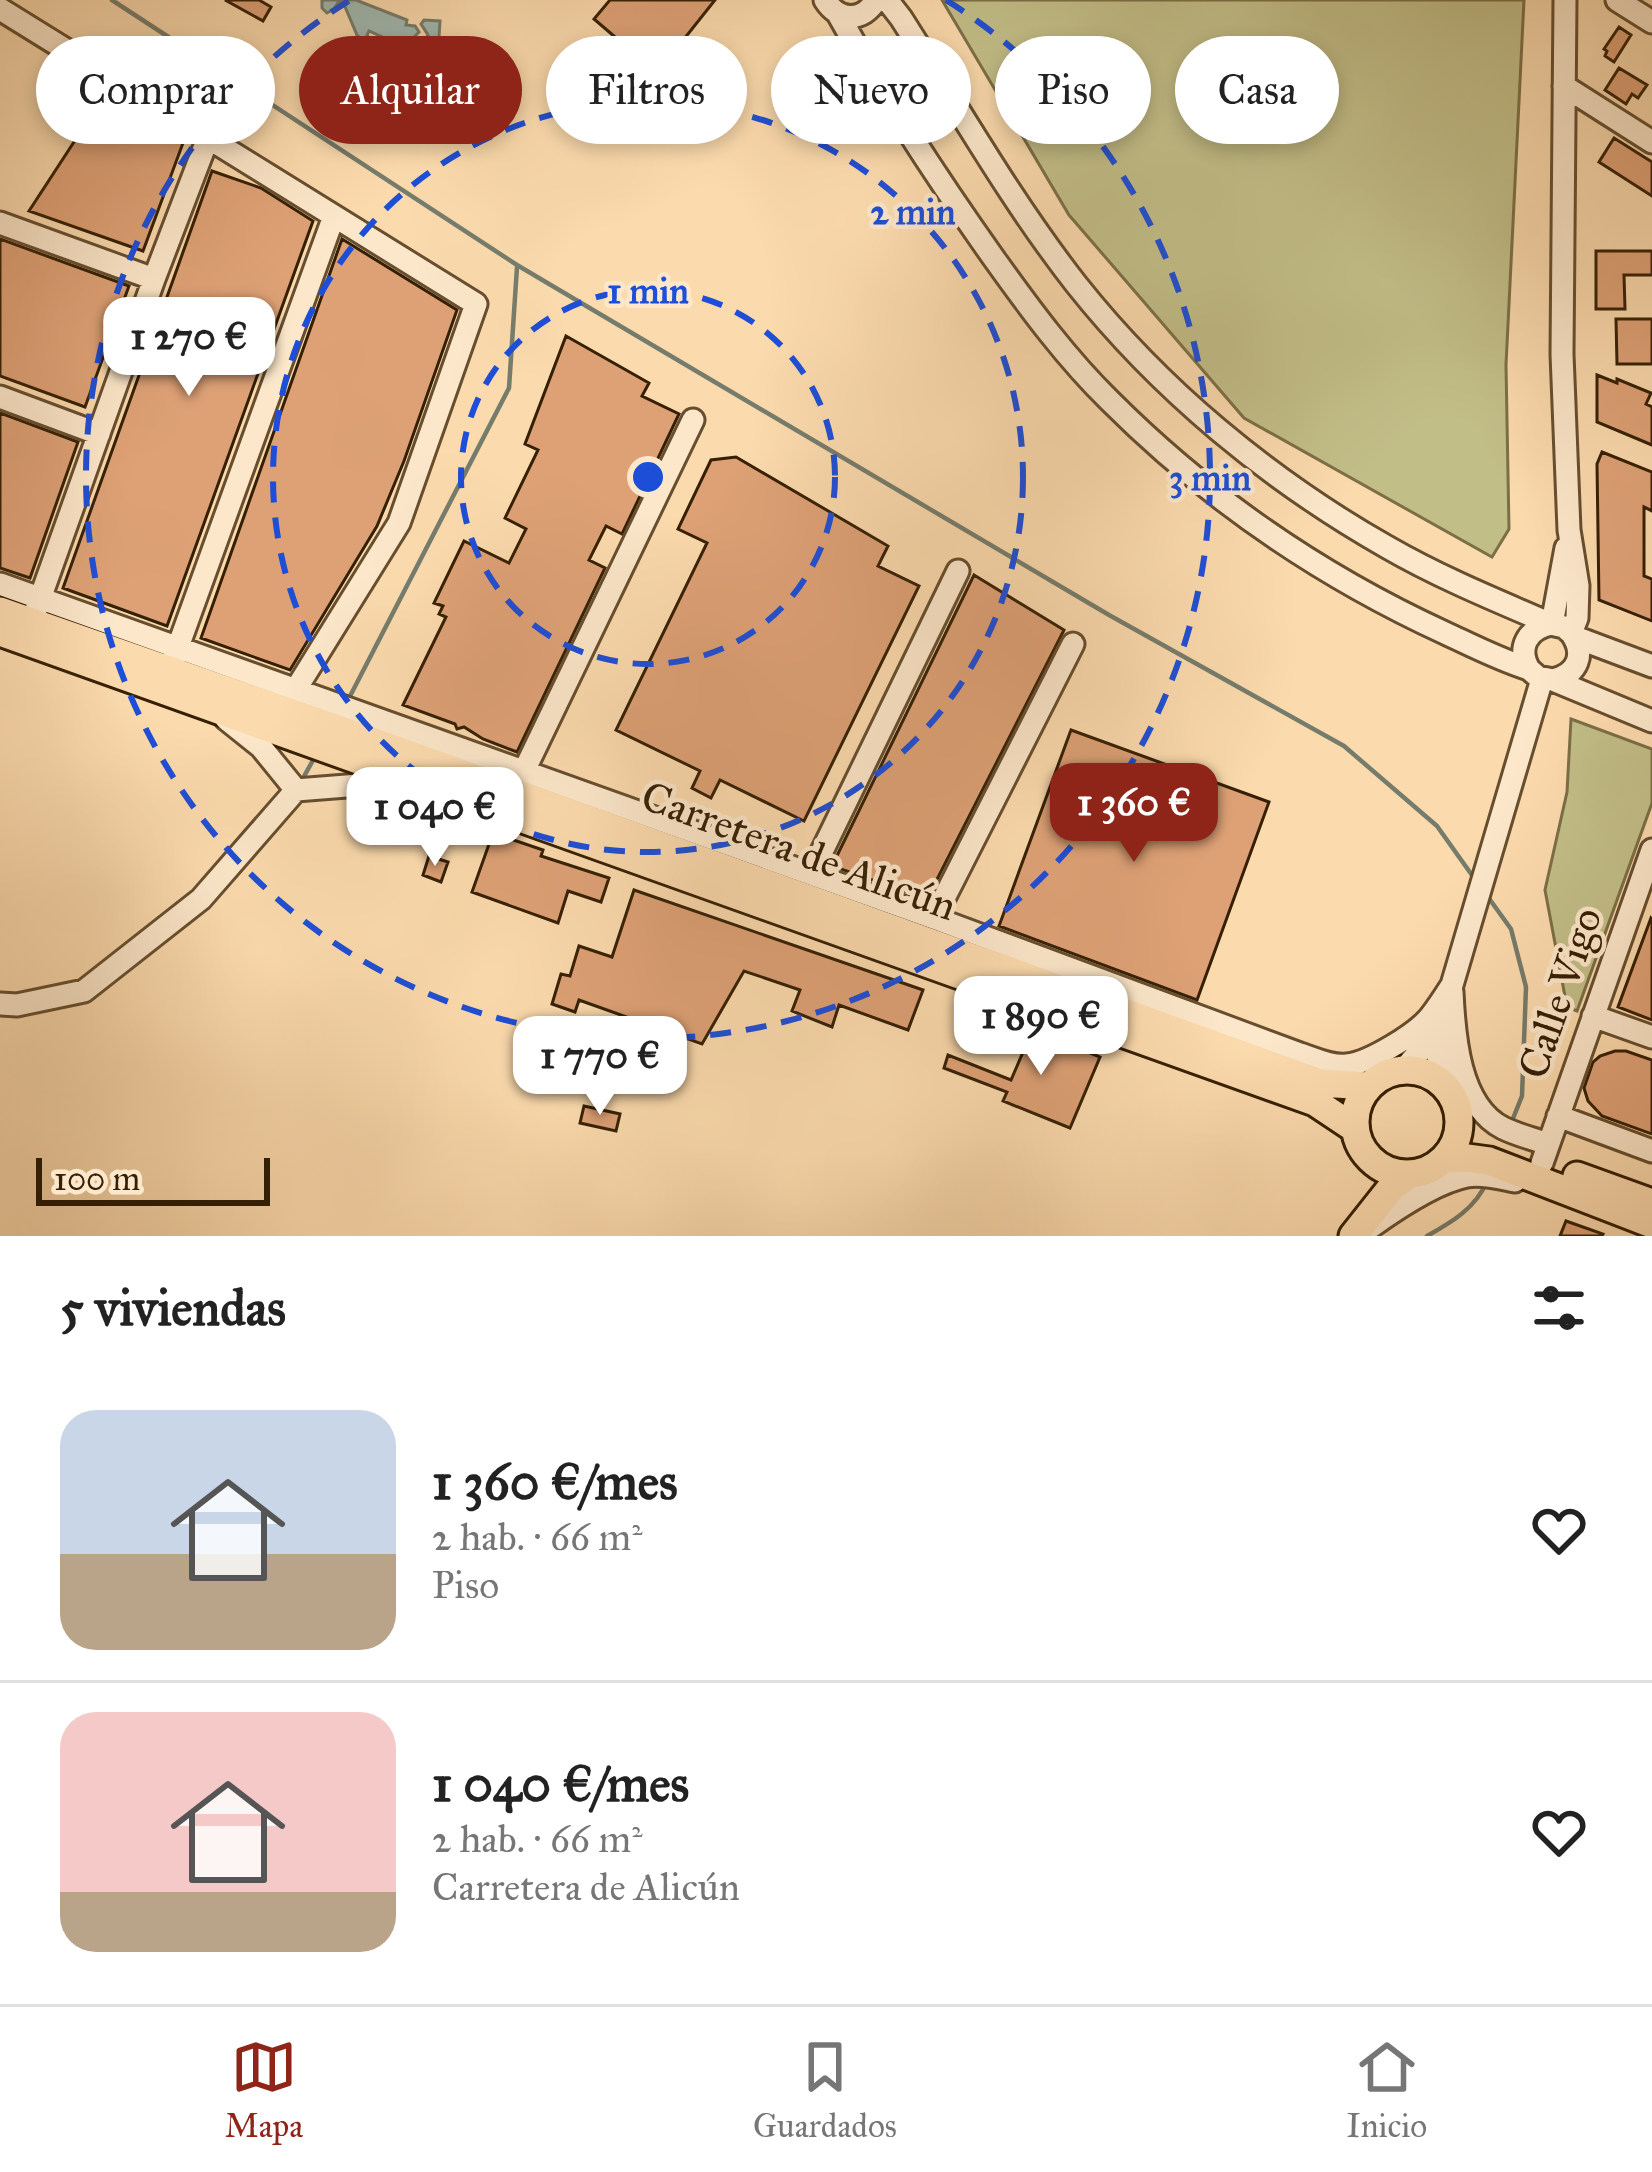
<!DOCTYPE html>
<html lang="es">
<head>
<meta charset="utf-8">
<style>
  body { margin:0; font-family:"IM FELL Great Primer",serif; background:#f2f2f2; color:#222; height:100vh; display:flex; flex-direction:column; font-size:45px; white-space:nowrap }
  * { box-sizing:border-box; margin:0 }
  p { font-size:39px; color:#767676 }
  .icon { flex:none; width:66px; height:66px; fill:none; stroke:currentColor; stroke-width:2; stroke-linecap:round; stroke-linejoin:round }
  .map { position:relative; height:1236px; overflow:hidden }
  .details { display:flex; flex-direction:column; background:#fff; flex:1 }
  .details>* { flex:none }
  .top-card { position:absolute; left:36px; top:36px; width:1581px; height:108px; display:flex; gap:24px }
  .scale { position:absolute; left:36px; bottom:30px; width:234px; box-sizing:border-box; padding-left:12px; border:6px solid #362005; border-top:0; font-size:33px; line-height:42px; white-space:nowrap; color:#362005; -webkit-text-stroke:9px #fce7ca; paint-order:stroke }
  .price { position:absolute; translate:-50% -102px; padding:0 27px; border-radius:24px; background:#fff; color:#222; font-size:39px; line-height:78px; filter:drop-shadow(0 3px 6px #0008) }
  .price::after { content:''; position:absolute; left:50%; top:72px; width:36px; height:27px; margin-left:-18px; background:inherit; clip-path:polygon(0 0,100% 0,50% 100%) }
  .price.selected { background:#8f2418; color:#fff }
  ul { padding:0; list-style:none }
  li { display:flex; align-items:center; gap:36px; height:300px; padding:0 60px }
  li+li { border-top:3px solid #e0e0e0 }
  li span { display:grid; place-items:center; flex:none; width:336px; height:240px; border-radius:36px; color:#555 }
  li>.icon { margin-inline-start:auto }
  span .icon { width:144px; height:144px; fill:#fffc; stroke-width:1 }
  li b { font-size:51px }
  h2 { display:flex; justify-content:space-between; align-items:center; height:144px; padding:0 60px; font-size:51px }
  .tag { padding:0 42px; border-radius:54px; background:#fff; box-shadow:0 6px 18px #0003; font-size:42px; line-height:108px }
  .tag.selected { background:#8f2418; color:#fff }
  .menu { display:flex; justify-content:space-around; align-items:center; height:168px; border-top:3px solid #e0e0e0; background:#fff; font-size:33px; color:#767676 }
  .menu a { display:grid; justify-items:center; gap:6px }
  .menu .selected { color:#8f2418 }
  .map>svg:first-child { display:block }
  .green { fill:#c2be88; stroke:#7c6f46; stroke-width:3 }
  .water { fill:#a0b9b1; stroke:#767c6c; stroke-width:3 }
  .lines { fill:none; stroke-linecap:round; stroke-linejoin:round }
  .stream { stroke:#767c6c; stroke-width:4.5 }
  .building { fill:#dea176; stroke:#362005; stroke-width:3 }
  .minor-casing { stroke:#674e2f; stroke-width:27 }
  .major-casing { stroke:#362005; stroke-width:33 }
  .minor { stroke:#fce7ca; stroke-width:21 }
  .major { stroke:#fbdaad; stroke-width:27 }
  .ring { fill:none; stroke:#1d4ed8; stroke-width:6; stroke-dasharray:21 15 }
  .labels { text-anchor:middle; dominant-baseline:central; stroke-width:9; stroke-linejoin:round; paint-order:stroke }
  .street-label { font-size:42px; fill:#362005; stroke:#fce7ca }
  .centre { fill:#1d4ed8; stroke:#fce7ca; stroke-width:6 }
  .ring-label { font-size:36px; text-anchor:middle; font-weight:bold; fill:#1d4ed8; stroke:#fce7ca; stroke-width:9; stroke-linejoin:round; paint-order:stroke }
</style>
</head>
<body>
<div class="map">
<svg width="1652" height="1236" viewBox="0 0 1652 1236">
  <rect width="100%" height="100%" fill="#fbdaad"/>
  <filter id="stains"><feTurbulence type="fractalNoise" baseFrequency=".00167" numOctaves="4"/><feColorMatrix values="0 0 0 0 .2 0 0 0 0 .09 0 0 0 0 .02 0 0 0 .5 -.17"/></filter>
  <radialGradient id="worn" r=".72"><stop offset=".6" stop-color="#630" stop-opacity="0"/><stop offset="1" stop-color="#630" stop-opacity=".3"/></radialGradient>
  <path class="green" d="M942,0H1524L1506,365L1509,529L1492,557L1244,418L1069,215Z
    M1571,719L1652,749V803L1577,1011L1567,1007L1545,890L1567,792Z"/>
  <path class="water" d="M322,0H356L407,20L406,25L415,26L419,32L408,43V50L423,42L428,35L421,24L424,20L440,21L439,37C412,57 406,64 373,51L378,43L386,46L391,41L369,31L367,35L372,42L369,46L357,35L343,2L339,1L334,9L327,13L322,8Z"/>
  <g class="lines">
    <path class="stream" d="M112,0L517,265L1109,615L1344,746L1437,826L1474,878
      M347,702L509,388L517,267
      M302,780L317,753
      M1488,897L1511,929L1526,987L1522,1096L1510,1126
      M1427,1236C1452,1222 1476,1208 1487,1181"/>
  </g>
  <path class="building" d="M225,0H259L271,7L263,21Z
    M610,0H715L657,73L594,19Z
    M1619,27L1631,35L1614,62L1605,56L1607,51L1604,49Z
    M1619,68L1647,85L1638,98L1632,94L1626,104L1605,90Z
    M104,96L183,143L143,251L29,211Z
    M1614,138L1652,162V196L1599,162Z
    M212,171L261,188L313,221L167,626L63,588Z
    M0,239L129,286L85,407L0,376Z
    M342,239L457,310L404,461L377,526L290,670L201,638Z
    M1596,251H1652V275H1624L1625,309H1596Z
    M1616,319H1652V364H1617Z
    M566,336L649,383L642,396L679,414L622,534L606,526L589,560L605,568L517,752L483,739L464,727L457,729L455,724L403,705L446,617L439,614L443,606L434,603L464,541L509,563L526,529L505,518L538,450L525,444Z
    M1597,375L1617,383V379L1651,393L1646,404L1652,407V445L1597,422Z
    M0,413L78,442L30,578L0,568Z
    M1602,452L1652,472V511L1644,507V576L1652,579V621L1599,600L1597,464Z
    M736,457L888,546L878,566L919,586L804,821L720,780L711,798L692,788L700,771L616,730L707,543L678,529L711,460Z
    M974,575L1064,630L927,899L832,866Z
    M1071,730L1269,802L1197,1000L999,926Z
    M493,833L543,850L541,856L609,878L601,902L568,891L558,923L472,892Z
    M429,856L448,862L441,882L423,875Z
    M634,890L923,990L908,1030L839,1005L832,1027L792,1011L800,990L744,971L702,1044L579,1000L575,1012L552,1004L561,974L570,976L579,946L612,957Z
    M1651,918L1652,919V1020L1618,1007Z
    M1033,1029L1100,1057L1070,1128L1003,1101L1007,1092L944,1068L948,1055L1011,1080Z
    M1615,1051H1626L1652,1060V1134L1602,1116L1588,1101L1584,1088L1593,1062L1600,1056Z
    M584,1106L620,1114L616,1131L580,1123Z
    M1566,1221L1603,1234L1602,1236H1560Z"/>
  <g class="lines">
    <defs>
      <path id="minor" d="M825,0C839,22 863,22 876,0
        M887,0L901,18C958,107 1011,201 1076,284C1160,390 1269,480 1387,547C1439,577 1495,600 1551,624L1564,627L1571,633
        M1565,0L1562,354L1569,530L1578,586L1577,618L1571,633
        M1617,0L1652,22
        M0,9L476,304L399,523L296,689
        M838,14C885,99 939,181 995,260C1030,309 1067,359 1110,401C1207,498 1321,576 1445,633C1473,646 1500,660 1529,669L1538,677L1553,680L1652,721
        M1564,86L1652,142
        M0,223L154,279
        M0,397L99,434
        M0,584L934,918L1300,1054C1315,1059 1332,1067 1347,1065C1369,1063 1416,1034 1430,1017C1438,1007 1445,996 1452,985
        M36,610L154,279L208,138
        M1552,624L1566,548
        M1575,637L1652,666
        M174,658L334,216
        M1529,669C1517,648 1527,629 1551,624
        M1553,680C1578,674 1586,654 1571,633
        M226,719L261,747L296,790L372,784L416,787
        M524,771L693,420
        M811,874L958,571
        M934,918L1073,644
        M1452,992C1454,1036 1459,1106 1503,1128C1517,1135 1534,1139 1548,1144
        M0,1004L17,1005L84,991L201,899L296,790
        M1593,1016L1652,1037
        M1441,1026L1438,1057L1447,1089
        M1404,1069L1427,1043L1452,985L1542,679
        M1558,1116L1652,1151
        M1542,1163L1652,850
        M1364,1232C1390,1213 1436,1182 1467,1176C1482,1173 1500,1178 1515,1181"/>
      <path id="major" d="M0,611L352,734L1320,1083L1368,1086
        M0,632L1315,1102L1354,1128
        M1355 1122a52 52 0 1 1 104 0a52 52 0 1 1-104 0Z
        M1445,1159L1467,1158L1489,1161L1652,1224
        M1577,1176L1652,1203
        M1353,1236L1391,1188L1408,1175"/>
    </defs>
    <use href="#minor" class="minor-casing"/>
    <use href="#major" class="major-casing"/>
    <use href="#minor" class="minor"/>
    <use href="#major" class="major"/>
  </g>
  <g class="ring">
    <circle cx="648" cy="477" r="187"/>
    <circle cx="648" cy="477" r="375"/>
    <path d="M946 0A562 562 0 1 1 350 0"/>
  </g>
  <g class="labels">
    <g class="street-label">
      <text transform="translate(799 851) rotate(20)">Carretera de Alicún</text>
      <text transform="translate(1560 993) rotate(-71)">Calle Vigo</text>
    </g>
  </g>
  <circle cx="648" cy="477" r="18" class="centre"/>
  <g class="ring-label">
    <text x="913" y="224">2 min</text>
    <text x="648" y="303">1 min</text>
    <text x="1210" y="490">3 min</text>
  </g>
  <rect width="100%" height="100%" filter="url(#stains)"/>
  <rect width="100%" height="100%" fill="url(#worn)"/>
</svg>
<div class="scale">100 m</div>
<b class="price" style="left:189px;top:399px">1 270 €</b>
<b class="price selected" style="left:1134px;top:865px">1 360 €</b>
<b class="price" style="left:435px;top:869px">1 040 €</b>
<b class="price" style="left:1041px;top:1078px">1 890 €</b>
<b class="price" style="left:600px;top:1118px">1 770 €</b>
<div class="top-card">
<a class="tag">Comprar</a>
<a class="tag selected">Alquilar</a>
<a class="tag">Filtros</a>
<a class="tag">Nuevo</a>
<a class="tag">Piso</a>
<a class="tag">Casa</a>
</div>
</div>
<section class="details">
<h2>5 viviendas<svg class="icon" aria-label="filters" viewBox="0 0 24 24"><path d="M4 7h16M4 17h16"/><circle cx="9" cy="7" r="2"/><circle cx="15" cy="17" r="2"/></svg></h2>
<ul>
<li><span style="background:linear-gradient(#c9d6e8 60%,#b9a48a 0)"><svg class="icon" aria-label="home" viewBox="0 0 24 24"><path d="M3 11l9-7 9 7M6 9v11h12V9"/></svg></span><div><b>1 360 €/mes</b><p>2 hab. · 66 m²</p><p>Piso</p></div><svg class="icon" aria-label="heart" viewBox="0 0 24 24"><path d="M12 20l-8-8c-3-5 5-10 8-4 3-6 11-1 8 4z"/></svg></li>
<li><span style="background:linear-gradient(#f6c9c9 75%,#b9a48a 0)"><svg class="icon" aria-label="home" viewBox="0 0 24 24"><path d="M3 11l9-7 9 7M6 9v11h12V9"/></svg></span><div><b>1 040 €/mes</b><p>2 hab. · 66 m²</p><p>Carretera de Alicún</p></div><svg class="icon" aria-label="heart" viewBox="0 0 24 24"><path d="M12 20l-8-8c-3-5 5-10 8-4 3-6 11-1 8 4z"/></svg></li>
</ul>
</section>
<nav class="menu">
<a class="selected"><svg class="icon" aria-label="map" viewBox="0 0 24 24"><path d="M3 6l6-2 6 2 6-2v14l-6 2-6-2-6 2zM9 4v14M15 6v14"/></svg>Mapa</a>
<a><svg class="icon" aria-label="saved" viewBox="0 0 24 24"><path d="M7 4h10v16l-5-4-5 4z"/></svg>Guardados</a>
<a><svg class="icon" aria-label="home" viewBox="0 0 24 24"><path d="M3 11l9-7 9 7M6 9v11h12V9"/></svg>Inicio</a>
</nav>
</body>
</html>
